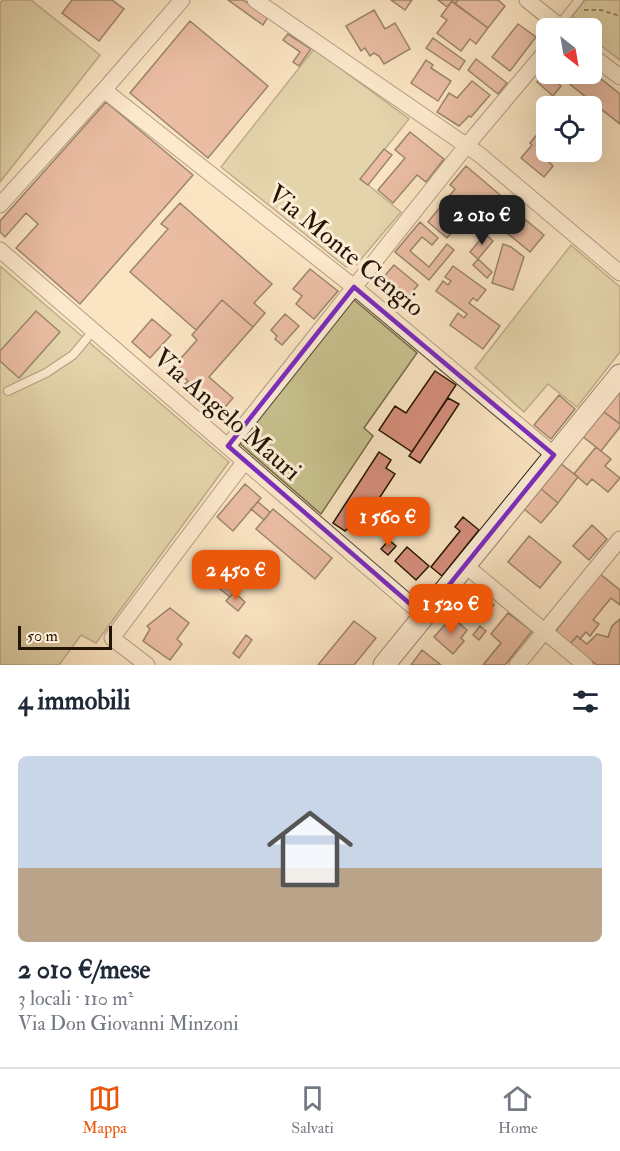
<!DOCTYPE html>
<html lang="it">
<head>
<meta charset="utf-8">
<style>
  body { margin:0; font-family:"IM FELL Double Pica",serif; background:#f6f6f7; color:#1f2937; height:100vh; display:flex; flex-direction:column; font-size:22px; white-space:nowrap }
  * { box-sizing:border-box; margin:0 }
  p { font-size:20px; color:#747a83 }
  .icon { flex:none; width:33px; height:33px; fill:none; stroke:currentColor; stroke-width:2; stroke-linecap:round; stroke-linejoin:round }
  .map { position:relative; height:665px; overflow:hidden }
  .drawer { display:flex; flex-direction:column; background:#fff; flex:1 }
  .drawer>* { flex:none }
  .needle { width:39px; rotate:149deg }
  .fabs { position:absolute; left:536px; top:18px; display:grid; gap:12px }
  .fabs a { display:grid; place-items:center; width:66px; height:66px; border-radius:9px; background:#fff; box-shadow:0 6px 24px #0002; font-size:30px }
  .scale { position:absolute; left:18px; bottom:15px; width:94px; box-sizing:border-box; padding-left:6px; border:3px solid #241403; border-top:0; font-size:16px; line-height:21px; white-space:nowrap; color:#241403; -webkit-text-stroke:4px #fcedd7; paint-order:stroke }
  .price { position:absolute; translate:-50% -51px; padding:0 14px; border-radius:12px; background:#ea580c; color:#fff; font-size:20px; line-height:39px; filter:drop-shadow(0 2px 3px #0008) }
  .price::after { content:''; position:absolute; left:50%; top:36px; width:18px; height:14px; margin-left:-9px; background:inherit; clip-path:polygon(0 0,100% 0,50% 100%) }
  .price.current { background:#222; color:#fff }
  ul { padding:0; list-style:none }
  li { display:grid; align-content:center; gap:12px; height:318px; padding:0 18px }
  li+li { border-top:2px solid #e0e1e3 }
  li span { display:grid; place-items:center; height:186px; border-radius:9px; color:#555 }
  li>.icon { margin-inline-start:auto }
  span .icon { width:108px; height:108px; fill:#fffc; stroke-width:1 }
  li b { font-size:26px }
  h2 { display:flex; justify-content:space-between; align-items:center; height:72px; padding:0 18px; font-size:26px }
  .tabs { display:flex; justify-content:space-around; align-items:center; height:84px; border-top:2px solid #e0e1e3; background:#fff; font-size:16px; color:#747a83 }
  .tabs a { display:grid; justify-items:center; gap:3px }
  .tabs .current { color:#ea580c }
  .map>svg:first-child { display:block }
  .green { fill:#c7c18e; stroke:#766a48; stroke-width:1.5 }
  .building { fill:#d68e7c; stroke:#241403; stroke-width:1.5 }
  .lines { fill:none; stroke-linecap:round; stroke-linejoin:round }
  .lane-casing { stroke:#5a4833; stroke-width:10 }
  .street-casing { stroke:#5a4833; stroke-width:17 }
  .secondary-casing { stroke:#241403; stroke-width:23 }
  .path { stroke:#241403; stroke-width:2; stroke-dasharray:4.5 3; stroke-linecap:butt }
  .lane { stroke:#fcedd7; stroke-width:8 }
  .street { stroke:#fcedd7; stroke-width:15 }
  .secondary { stroke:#fcedd7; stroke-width:21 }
  .marked { fill:none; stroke:#7b2cbf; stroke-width:4.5; stroke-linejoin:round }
  .labels { text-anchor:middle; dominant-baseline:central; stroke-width:6; stroke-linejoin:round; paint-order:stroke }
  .street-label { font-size:26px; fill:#241403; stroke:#fcedd7 }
</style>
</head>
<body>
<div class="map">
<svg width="620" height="665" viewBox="0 0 620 665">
  <rect width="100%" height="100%" fill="#fbe4c2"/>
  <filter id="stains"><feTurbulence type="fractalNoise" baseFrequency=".00333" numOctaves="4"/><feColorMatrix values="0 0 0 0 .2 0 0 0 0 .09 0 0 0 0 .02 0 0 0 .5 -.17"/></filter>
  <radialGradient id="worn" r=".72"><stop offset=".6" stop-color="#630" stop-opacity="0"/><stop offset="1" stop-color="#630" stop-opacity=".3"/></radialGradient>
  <path class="green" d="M3,0H31L100,55L0,182V3Z
    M585,0H620V60L591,38V28H577L573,15Z
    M314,49L409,119L361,179L401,212L356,265L346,267L221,167Z
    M571,245L620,287V352L577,407L548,384L524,412L475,368Z
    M0,266L229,462L96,643L81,635L59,665H0Z
    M353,299L417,353L364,428L373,436L321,514L239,443Z"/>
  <path class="building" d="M72,0H112L124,9L99,41L62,13Z
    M228,0H243L268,17L263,25Z
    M391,0H412L405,10Z
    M438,0H458L455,4L452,1L447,7Z
    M458,0H498L505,6L488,28L455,4Z
    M452,1L488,28L476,44L470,39L461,51L437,33L447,20L441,16Z
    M374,10L385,29L395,23L410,49L384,64L379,56L374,53L370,56L365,48L361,51L346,26Z
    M190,21L268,86L208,158L130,93Z
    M518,24L536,37L510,71L492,57Z
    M288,34L311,49L299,66L293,62L300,52L283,40Z
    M433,38L465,61L459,70L426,48Z
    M476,59L507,83L498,94L468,70Z
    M426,60L433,65L431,68L451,81L438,101L411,83Z
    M591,71L620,94V124L557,74H591Z
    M545,72L561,86L553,96L537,82Z
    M472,81L490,95L471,117L469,116L459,126L437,112L449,93L457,98Z
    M106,102L193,175L80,304L16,248L38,224L26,213L5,237L0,232V221Z
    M545,125L546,152H558L549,162L553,166L544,177L521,158L532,145L530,143Z
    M410,132L444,159L426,182L417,175L393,203L378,190L405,158L395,150Z
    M384,149L392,155L368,185L360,179Z
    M466,166L506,200L489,220L473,207L447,238L428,222L455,189L450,185Z
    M180,203L272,284L254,303L265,313L253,327L222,300L196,330L130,272L168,229L161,224Z
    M515,211L544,235L530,252L501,228Z
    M420,222L438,238L432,245L422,237L410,251L429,267L447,244L454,250L429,280L395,252Z
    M485,234L493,241L478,259L470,252Z
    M503,244L511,247L524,257L513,290L492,283Z
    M478,259L492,272L487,278L473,265Z
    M394,265L418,285L400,307L375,287Z
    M453,266L486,290L477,301L473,298L469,303L500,326L483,349L450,325L458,313L464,318L467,314L436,291L443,281L448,285L451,281L445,277Z
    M310,269L338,291L314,319L296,304L302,296L293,289Z
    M222,300L253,327L209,377L233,398L219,414L208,405L204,409L185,392L189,387L185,384L188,381L181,374L176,380L168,373L197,340L192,335Z
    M36,311L60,332L19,378L0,361V351Z
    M285,314L299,326L282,345L275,339L277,336L271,330Z
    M152,319L171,335L150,358L132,342Z
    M435,371L456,385L412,452L379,430L395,406L406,413Z
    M620,389V424L603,411Z
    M559,395L575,409L551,439L534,425Z
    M448,398L459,404L420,463L409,456Z
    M603,411L620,424V427L601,451L582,436Z
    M596,447L611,459L605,466L620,478L608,492L592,479L587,485L574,474Z
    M379,452L391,460L386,468L395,474L356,534L347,529L345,531L333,523Z
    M560,463L578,477L558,503L540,488Z
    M245,484L261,498L233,531L217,517Z
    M540,488L558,503L541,523L524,509Z
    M258,502L270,512L264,520L251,509Z
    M273,509L332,558L315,579L256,529Z
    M463,517L479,530L442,576L431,567L460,531L455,527Z
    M592,525L607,539L589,560L573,546Z
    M529,536L561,562L540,588L508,562Z
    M389,540L396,546L388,555L381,549Z
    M407,547L429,566L416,580L395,561Z
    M219,570L239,586L230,597L210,581Z
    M600,574L620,590V605L611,598L593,620L599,624L590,636L586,632L580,639L577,636L570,644L555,632Z
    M475,588L494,605L480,620L461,603Z
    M234,592L245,602L238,611L226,601Z
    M170,608L189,623L177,639L182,644L170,660L143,641L150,629L147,626Z
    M508,613L532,631L505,665H483L501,643L491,634Z
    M452,617L467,630L461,638L464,641L453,654L434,637Z
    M620,619V665H597L570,644L577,636L587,644L597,634L608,637L612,626Z
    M354,621L376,638L354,665H318Z
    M480,626L486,631L479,640L473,635Z
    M246,635L252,640L239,658L233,653Z
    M422,650L441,665H411Z"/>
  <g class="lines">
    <defs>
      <path id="lane" d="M559,25L579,0
        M8,391L46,373L73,355L93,331"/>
      <path id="street" d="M255,0L480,155L620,273
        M527,0L562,28
        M591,55L620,77
        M104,90L354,287L554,455
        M0,205L104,90L182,0
        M0,250L424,616
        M228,446L467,145L546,51
        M466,566L585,665
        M147,665L112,638L245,461
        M517,665L620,539"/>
      <path id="secondary" d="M384,665L620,375"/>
    </defs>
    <use href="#lane" class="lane-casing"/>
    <use href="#street" class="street-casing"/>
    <use href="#secondary" class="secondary-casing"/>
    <path class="path" d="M584,10H601L620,16"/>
    <use href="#lane" class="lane"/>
    <use href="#street" class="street"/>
    <use href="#secondary" class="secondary"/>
  </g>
  <path d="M0 0H620V665H0ZM354,287L554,455L424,616L228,446Z" fill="#fbe4c2" fill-opacity=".55" fill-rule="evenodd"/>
  <path class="marked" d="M354,287L554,455L424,616L228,446Z"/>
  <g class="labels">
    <g class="street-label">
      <text transform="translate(346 251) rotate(39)">Via Monte Cengio</text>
      <text transform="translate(227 415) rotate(41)">Via Angelo Mauri</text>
    </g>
  </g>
  <rect width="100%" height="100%" filter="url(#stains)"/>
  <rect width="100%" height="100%" fill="url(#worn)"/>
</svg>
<div class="fabs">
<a><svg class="needle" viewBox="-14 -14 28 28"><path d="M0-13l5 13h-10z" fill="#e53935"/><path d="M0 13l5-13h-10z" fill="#747a83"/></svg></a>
<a><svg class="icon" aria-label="locate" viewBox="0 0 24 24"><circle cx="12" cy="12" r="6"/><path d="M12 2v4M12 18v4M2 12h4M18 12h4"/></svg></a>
</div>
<div class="scale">50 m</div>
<b class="price current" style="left:482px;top:246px">2 010 €</b>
<b class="price" style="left:388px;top:548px">1 560 €</b>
<b class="price" style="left:236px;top:601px">2 450 €</b>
<b class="price" style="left:451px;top:635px">1 520 €</b>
</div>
<section class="drawer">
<h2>4 immobili<svg class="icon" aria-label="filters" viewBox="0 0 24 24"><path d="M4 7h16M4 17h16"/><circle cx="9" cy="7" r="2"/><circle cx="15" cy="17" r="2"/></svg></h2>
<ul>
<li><span style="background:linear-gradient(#c9d6e8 60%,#b9a48a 0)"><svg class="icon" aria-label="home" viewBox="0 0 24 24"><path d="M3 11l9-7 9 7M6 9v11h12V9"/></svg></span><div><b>2 010 €/mese</b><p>3 locali · 110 m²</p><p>Via Don Giovanni Minzoni</p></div></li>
</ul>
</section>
<nav class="tabs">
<a class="current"><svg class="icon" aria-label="map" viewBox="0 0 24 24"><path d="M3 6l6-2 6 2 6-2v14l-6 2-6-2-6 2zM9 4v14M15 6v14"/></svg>Mappa</a>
<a><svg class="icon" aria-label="saved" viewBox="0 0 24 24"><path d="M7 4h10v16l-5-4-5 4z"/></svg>Salvati</a>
<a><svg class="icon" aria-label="home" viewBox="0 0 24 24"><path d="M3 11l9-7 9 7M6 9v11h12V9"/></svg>Home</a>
</nav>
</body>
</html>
